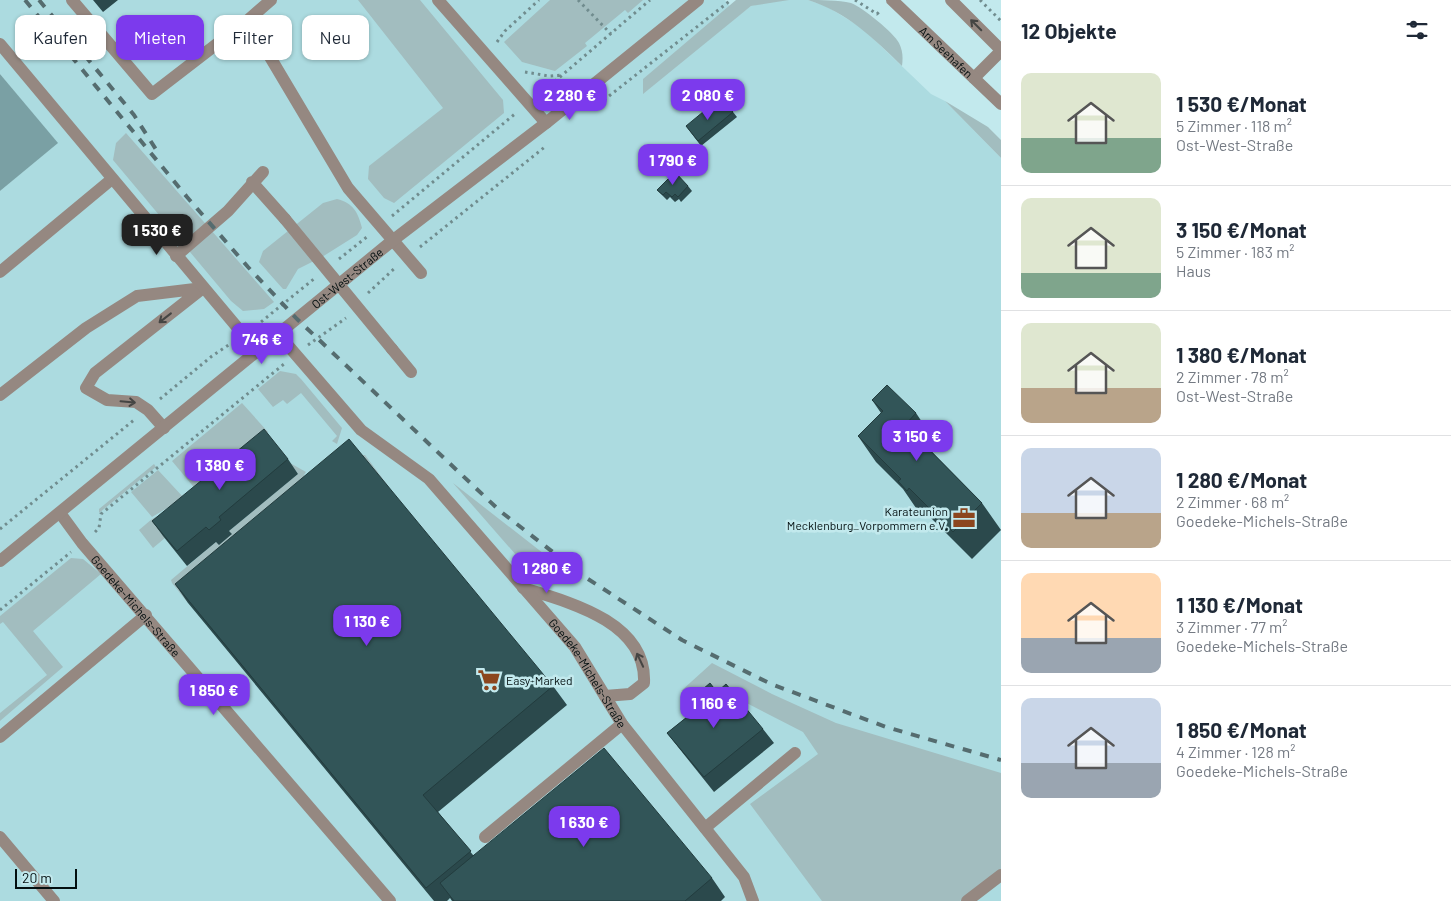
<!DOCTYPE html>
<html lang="de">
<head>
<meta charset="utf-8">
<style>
  body { margin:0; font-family:Barlow,sans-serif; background:#f2f2f3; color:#1f2937; height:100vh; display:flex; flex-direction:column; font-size:19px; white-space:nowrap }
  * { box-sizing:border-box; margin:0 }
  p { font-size:16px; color:#747a83 }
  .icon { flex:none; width:28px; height:28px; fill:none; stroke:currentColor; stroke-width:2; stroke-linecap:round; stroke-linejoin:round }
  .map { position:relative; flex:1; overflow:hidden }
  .details { display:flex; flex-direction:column; background:#fff; width:450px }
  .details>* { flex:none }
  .guide { position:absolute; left:15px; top:15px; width:475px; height:45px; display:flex; gap:10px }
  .scale { position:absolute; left:15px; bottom:12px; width:62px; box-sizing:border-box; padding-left:5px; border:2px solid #030f10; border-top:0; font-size:14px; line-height:18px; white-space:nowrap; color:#030f10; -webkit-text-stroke:4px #c2e9ed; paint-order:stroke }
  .price { position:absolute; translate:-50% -42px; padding:0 11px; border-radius:10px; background:#7c3aed; color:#fff; font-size:16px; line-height:32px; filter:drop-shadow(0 1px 2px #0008) }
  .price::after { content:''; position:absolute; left:50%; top:30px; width:15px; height:11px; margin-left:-8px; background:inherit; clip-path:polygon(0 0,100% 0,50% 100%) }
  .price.selected { background:#222; color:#fff }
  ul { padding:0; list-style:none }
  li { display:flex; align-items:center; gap:15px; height:125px; padding:0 20px }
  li+li { border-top:1px solid #e0e1e3 }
  li span { display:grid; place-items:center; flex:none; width:140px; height:100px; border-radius:10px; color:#555 }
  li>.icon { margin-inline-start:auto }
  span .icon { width:60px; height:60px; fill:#fffc; stroke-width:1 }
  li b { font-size:21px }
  h2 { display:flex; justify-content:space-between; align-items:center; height:60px; padding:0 20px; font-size:21px }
  .pill { padding:0 18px; border-radius:10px; background:#fff; box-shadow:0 1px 4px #0004; font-size:18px; line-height:45px }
  .pill.selected { background:#7c3aed; color:#fff }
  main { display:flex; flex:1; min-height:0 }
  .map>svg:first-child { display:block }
  .built { fill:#acdbe0 }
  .green { fill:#a2bdbf }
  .water { fill:#7aa0a4 }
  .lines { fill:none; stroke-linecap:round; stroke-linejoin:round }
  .path { stroke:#708c8e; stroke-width:3; stroke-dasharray:2.5 4; stroke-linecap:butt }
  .service { stroke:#958881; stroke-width:12 }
  .minor { stroke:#958881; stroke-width:12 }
  .tertiary { stroke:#958881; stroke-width:12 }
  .rail { stroke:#556c6f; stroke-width:4; stroke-dasharray:9 9; stroke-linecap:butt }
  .service-bridge { stroke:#958881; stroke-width:12 }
  .wall { fill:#2b494c }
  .building { fill:#325558; stroke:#233c3e }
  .oneway { stroke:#454543 }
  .labels { text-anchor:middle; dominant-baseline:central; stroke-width:5; stroke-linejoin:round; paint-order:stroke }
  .street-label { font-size:12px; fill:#030f10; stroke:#c2e9ed }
  .poi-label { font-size:12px; fill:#030f10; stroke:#c2e9ed; text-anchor:end }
</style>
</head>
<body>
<main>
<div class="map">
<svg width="1001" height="901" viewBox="0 0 1001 901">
  <rect width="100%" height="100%" fill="#c2e9ed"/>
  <path class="built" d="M0,0H725L738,16L751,6L777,0H808L826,6L862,28L931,94L945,101L1001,158V901H0V191L57,143L0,74Z"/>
  <path class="green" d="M358,0H420L503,100L504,113L394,203L384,198L368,179L369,166L443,108Z
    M550,0H643L628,13L625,10L585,43L587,46L555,71L522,62L504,42Z
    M736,0H789L751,6L643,94V79Z
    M808,0C821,0 838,0 851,3C862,7 894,33 899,43C903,51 903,58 902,66C873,38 847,12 808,0Z
    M945,101L988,127L1001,140V158Z
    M126,133L274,302L264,309L243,311L231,301L113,160L116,143Z
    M337,199C353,203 358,212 362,228L357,235L322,257L298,269L286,289H283L259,262L263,251L323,203Z
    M280,371L296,374L301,379L342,428L337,444L332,441L337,436L301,393L287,404L283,400L273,407L258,389Z
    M242,403L268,432L197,491L172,461Z
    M360,455H365L389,487L387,489L188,603L172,583L171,580L216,542L219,544L229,531L298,474L290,463L306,472L304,475L316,488Z
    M154,464L156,467L99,513V509Z
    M158,470L184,498L152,517L131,492Z
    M453,483L548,557L530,571Z
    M185,502L165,538L153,548L139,530L152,519Z
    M71,558L83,559L101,574L33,631L63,667L0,721V713L47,675L3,622L0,624V616Z
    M712,663L772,694L836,723L1001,773V869L960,901H822L750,804L818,754L803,732L733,696L681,691Z"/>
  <path class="water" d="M0,74L58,143L0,191Z"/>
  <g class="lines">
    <path class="path" d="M578,0L611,34
      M855,0L877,14L881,10
      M980,0L1001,21
      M497,42L505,31L539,0
      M525,72L549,76L563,75
      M540,94L650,0
      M604,100L731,0
      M392,216L516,113
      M420,247L546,146
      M339,259L368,236
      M368,293L396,267
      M256,326L315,278
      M308,345L346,318
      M160,399L212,356L230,344
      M0,529L134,420
      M95,532L99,528L101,514L284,364
      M0,610L71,552"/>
    <path class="service" d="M72,0L152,94L248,20L348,188L421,273
      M248,20L271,0
      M974,78L1001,51
      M252,182L285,219
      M176,256L228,211L263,172
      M0,272L112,179
      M392,349L411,372
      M0,395L86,328L137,296L203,288
      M164,428L148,410L136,402L107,400L86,388L95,373L203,288
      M523,588C569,602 647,622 644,683L630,694L605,696
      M0,737L146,615
      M705,828L795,753
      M485,837L622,724
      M967,901L1001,875"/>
    <g class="minor">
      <path d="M438,0L546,123"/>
      <path d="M0,44L257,351"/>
      <path id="s1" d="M278,334L361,430L429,479L575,647L622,724L744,877L753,901"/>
      <path id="s2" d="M60,513L82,543L390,901"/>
      <path d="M0,837L54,901"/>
    </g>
    <g class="tertiary">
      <path id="s3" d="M892,0L1001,104"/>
      <path d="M951,0L1001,50"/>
      <path id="s4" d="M0,561L392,241L546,123L698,0"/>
    </g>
    <path class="rail" d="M25,0L187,197L248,267L297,319L500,511L585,577L682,640L771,684L886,727L1001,760
      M39,0L134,115L157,151"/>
    <path class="service-bridge" d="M285,219L392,349"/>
  </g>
  <path class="wall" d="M93,0H118L103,12Z
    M722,110L733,112L737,117L701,146L686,126Z
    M688,186L692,191L681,202L679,199L675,202L670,197L667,200L657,190Z
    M872,400L916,413L934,440L927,447L982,503L1001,530L972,559L928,515L925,517L916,508L903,489L876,462L858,436L881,413Z
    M288,459L298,474L229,531L232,534L219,545L216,542L187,566L163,536L152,521Z
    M175,584L553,686L567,705L438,812L473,855L712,878L725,897L721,901H452L450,898L447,901H434L188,603Z
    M717,692L763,729L774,743L714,792L678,747L667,733L696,710L689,701Z"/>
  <path class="building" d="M715,102L722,110L727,105L733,112L698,141L686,126Z
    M675,172L688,186L678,197L675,194L672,197L666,192L663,195L657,190Z
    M887,385L916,413L905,425L982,503L953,532L909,488L907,491L898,481L901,479L858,436L883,411L872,400Z
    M264,429L288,459L219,517L221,520L209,530L206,527L177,551L152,521Z
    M349,439L553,686L423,795L471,851L426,888L175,584Z
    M710,683L717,692L726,684L763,729L704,777L667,733L697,709L689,701Z
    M604,748L712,878L685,901H454L440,883Z"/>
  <defs><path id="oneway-shaft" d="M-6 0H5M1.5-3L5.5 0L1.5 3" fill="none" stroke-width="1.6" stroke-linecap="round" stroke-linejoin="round" transform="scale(1.25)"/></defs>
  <g class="oneway">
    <use href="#oneway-shaft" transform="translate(976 25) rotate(-135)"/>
    <use href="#oneway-shaft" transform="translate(165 318) rotate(142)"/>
    <use href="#oneway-shaft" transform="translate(128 402) rotate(5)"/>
    <use href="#oneway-shaft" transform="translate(640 660) rotate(-115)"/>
  </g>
  <defs>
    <symbol id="office-bare" viewBox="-9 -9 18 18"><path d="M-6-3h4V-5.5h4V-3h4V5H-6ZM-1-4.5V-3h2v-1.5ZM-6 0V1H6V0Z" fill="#8c461e" stroke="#c2e9ed" stroke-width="2.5" paint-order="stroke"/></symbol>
    <symbol id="supermarket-bare" viewBox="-9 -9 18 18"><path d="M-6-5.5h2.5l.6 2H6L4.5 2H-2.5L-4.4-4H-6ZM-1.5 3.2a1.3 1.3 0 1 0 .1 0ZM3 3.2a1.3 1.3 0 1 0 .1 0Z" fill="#8c461e" stroke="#c2e9ed" stroke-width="2.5" paint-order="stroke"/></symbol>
  </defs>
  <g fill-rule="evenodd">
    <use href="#office-bare" x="948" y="502" width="32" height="32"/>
    <use href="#supermarket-bare" x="473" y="664" width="32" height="32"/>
  </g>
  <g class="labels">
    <g class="street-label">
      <text stroke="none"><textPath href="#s3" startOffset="75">Am Seehafen</textPath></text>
      <text stroke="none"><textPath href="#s4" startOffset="448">Ost-West-Straße</textPath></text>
      <text stroke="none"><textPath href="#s2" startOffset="120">Goedeke-Michels-Straße</textPath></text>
      <text stroke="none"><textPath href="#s1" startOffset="462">Goedeke-Michels-Straße</textPath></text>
    </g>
    <g class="poi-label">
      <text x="948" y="511">Karateunion<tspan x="948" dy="14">Mecklenburg_Vorpommern e.V.</tspan></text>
      <text x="506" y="680" text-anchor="start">Easy-Marked</text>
    </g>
  </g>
</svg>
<div class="scale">20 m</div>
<b class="price" style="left:570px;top:121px">2 280 €</b>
<b class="price" style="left:708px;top:121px">2 080 €</b>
<b class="price" style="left:673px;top:186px">1 790 €</b>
<b class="price selected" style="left:157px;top:256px">1 530 €</b>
<b class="price" style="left:262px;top:365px">746 €</b>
<b class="price" style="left:917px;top:462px">3 150 €</b>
<b class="price" style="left:220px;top:491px">1 380 €</b>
<b class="price" style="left:547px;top:594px">1 280 €</b>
<b class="price" style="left:367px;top:647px">1 130 €</b>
<b class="price" style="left:214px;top:716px">1 850 €</b>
<b class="price" style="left:714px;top:729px">1 160 €</b>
<b class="price" style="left:584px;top:848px">1 630 €</b>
<div class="guide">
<a class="pill">Kaufen</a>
<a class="pill selected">Mieten</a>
<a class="pill">Filter</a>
<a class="pill">Neu</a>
</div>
</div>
<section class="details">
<h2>12 Objekte<svg class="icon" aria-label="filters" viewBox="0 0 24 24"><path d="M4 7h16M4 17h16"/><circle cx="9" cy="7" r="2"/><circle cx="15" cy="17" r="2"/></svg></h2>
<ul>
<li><span style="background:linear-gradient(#dfe7d0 65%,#7fa58c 0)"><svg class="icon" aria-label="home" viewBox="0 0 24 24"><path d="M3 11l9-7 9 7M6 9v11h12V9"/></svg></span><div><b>1 530 €/Monat</b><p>5 Zimmer · 118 m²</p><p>Ost-West-Straße</p></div></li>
<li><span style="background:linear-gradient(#dfe7d0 75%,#7fa58c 0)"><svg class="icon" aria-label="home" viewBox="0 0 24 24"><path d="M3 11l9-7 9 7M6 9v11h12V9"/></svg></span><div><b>3 150 €/Monat</b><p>5 Zimmer · 183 m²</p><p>Haus</p></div></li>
<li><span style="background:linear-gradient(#dfe7d0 65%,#b9a48a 0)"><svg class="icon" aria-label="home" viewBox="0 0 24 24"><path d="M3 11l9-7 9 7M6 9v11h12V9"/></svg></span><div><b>1 380 €/Monat</b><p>2 Zimmer · 78 m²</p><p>Ost-West-Straße</p></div></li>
<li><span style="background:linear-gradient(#c9d6e8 65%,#b9a48a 0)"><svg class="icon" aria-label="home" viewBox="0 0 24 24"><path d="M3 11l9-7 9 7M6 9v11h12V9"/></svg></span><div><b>1 280 €/Monat</b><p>2 Zimmer · 68 m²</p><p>Goedeke-Michels-Straße</p></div></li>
<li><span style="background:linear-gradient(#ffd9b3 65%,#9aa5b1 0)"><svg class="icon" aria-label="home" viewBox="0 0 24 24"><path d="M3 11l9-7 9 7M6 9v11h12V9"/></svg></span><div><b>1 130 €/Monat</b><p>3 Zimmer · 77 m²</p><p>Goedeke-Michels-Straße</p></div></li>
<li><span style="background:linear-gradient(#c9d6e8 65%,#9aa5b1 0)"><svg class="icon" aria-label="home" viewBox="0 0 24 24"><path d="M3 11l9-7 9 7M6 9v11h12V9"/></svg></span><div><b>1 850 €/Monat</b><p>4 Zimmer · 128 m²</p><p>Goedeke-Michels-Straße</p></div></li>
</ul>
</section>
</main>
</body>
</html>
